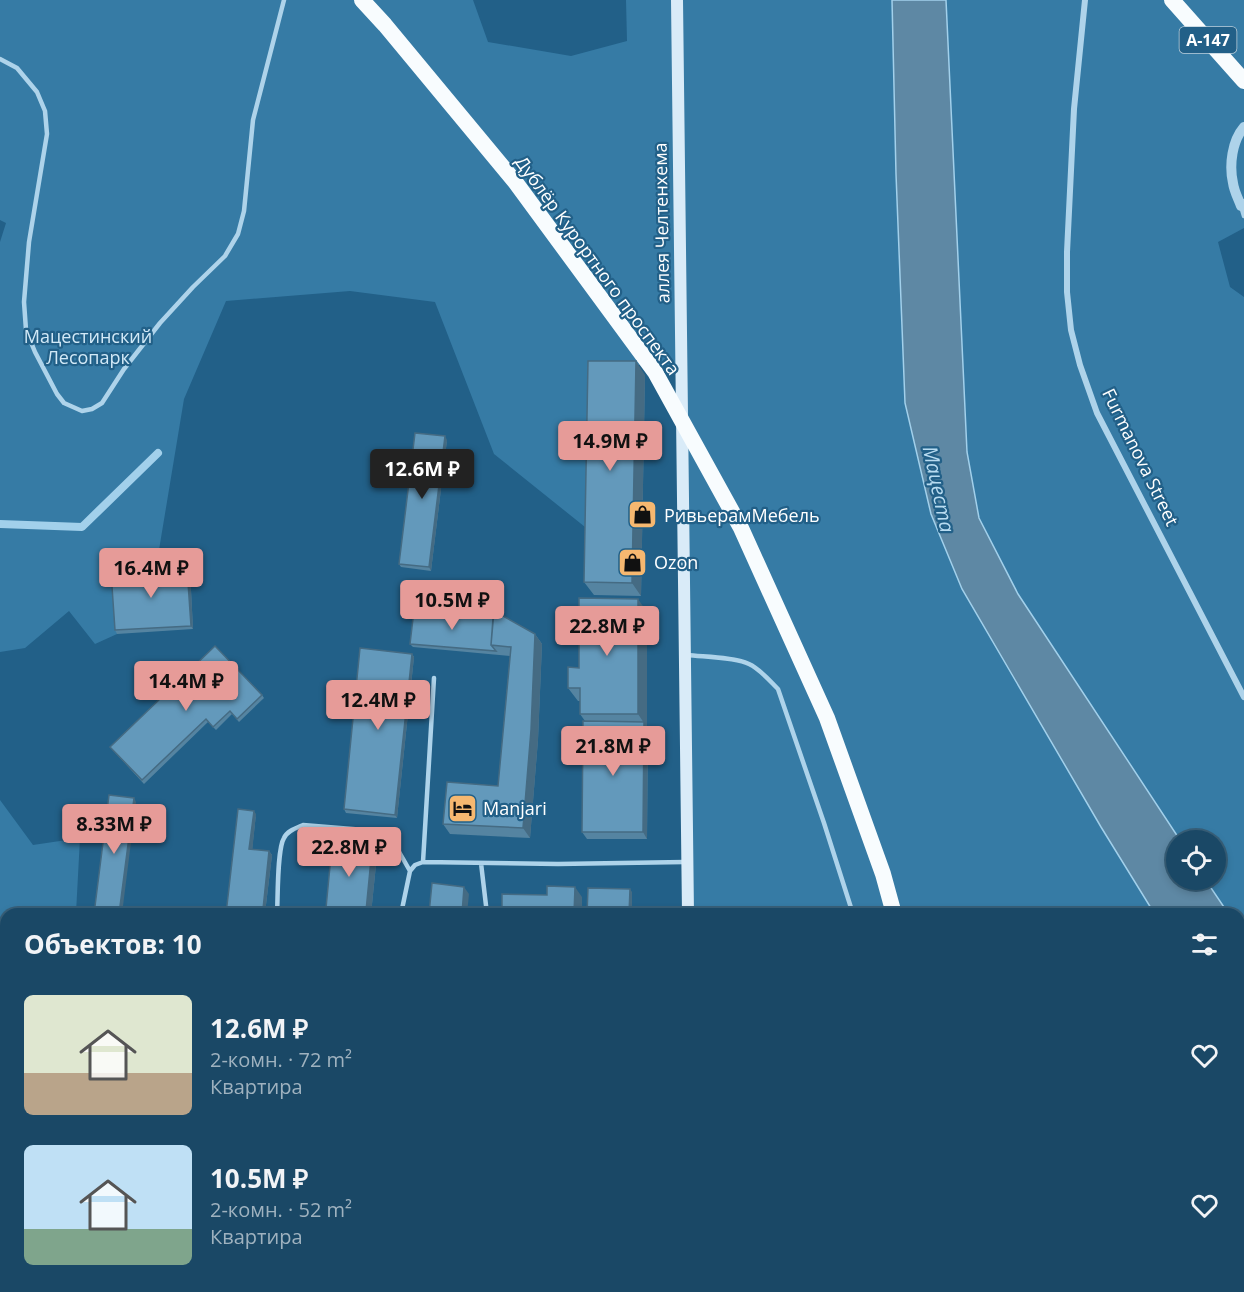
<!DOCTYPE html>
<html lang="ru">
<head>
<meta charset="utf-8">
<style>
  body { margin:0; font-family:"Open Sans",sans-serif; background:#234f6c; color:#f1f3f6; height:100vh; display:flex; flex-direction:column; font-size:22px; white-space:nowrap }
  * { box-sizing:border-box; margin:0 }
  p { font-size:20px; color:#9fb2bf }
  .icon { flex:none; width:33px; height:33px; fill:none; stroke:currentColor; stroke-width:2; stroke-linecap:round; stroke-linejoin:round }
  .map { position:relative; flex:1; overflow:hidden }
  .drawer { position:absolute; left:0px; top:908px; width:1245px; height:386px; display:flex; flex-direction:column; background:#1a4866; border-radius:18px 18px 0 0; box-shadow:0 3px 9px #0003,0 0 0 2px #38607a }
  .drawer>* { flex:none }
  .fabs { position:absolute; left:1166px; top:830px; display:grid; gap:12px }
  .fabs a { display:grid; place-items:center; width:60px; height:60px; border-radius:50%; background:#1a4866; box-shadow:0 3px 9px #0003,0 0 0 2px #38607a; font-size:30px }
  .price { position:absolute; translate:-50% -51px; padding:0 14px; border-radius:6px; background:#e69b98; color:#111; font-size:20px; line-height:39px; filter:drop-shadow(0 2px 3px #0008) }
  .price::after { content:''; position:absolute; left:50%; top:36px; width:18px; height:14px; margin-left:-9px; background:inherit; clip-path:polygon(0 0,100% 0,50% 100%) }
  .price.selected { background:#222; color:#fff }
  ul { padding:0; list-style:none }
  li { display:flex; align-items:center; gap:18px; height:150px; padding:0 24px }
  li span { display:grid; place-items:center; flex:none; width:168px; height:120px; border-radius:9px; color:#555 }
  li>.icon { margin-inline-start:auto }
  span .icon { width:72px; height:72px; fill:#fffc; stroke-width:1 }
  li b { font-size:26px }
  h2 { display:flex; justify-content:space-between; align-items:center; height:72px; padding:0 24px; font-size:26px }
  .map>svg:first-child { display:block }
  .green { fill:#367ba5 }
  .water { fill:#5e88a4; stroke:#a2d0eb; stroke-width:1.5 }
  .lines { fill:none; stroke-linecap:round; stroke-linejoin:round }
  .stream { stroke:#a2d0eb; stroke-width:8 }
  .service { stroke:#aed3ea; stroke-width:4.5 }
  .minor { stroke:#aed3ea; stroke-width:6 }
  .tertiary { stroke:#aed3ea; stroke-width:10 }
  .secondary { stroke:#d9ebf8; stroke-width:12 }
  .trunk { stroke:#f8fcfe; stroke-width:16 }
  .trunk-bridge { stroke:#f8fcfe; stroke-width:16 }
  .wall { fill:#5584a1 }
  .shaded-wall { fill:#456b83 }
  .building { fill:#6399bb; stroke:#456b83; stroke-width:1.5 }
  .labels { text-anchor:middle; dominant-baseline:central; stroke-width:4.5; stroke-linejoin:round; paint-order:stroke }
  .shield { fill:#226088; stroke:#bdcfdb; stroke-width:1.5 }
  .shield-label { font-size:16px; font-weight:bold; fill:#fff }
  .street-label { font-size:18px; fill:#fff; stroke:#226088 }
  .park-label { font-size:18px; fill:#d2e9f7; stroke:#226088 }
  .poi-label { font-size:18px; fill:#fff; stroke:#226088; text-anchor:start }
  .water-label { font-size:20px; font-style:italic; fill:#b9dcf1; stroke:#226088 }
</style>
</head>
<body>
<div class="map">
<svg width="1244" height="1292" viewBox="0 0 1244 1292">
  <rect width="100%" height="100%" fill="#226088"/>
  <path class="green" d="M0,0H473L488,42L571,56L627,41L626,0H892L896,174L905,403L1101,827L1154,913H688L680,367L597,363L595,535L494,454L435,302L350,291L226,301L184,399L156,568L114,576L117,634L95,644L69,611L25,648L0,652V242L6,223L0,220Z
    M946,0H1244V228L1218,242L1230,287L1244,297V938L1239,930V914L1228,913L1205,879H1215V840H1180L1018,594L979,518L967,452Z
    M0,800L33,845L80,838L76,913L6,914V1287H101V1292H0Z
    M1239,1051L1244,1060V1292H970L969,1287H1239Z
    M397,1287H436V1292H396Z
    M689,1287H912L913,1292H689Z"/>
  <path class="water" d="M892,0H946L967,452L979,518L1018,594L1180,840H1176V879H1205L1228,913H1154L1101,827L962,589L931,514L905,403L896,174Z
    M1239,931L1244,938V1060L1239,1051Z"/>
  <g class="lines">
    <path class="stream" d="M0,524L82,527L158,453"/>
    <path class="service" d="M0,59L17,68L37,92L45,111L47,134L29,242L24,302L26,330L35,352L57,394L64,403L82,411L92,409L102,403L124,369L160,323L193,287L225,256L238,234L244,211L253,120L284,0
      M1241,206L1244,216
      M687,655C704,657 734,657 749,664C760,669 769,680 778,689L824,823L853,914
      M434,678L423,862L558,864L685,862
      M481,863L487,914
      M277,914C278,898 277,849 284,838C287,831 296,828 303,825L377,831L389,838L398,850L410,871L415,865L423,862
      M401,914L410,871
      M256,1287L373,1290L378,1292
      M472,1287L476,1289L522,1291L524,1292
      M948,1287L949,1292
      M139,1292L146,1287"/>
    <path class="minor" d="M1085,0L1074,109L1067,252V292L1071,330L1080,365L1097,413L1244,697"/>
    <path class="tertiary" d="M1244,127C1232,141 1229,165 1233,183C1234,191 1238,198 1241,206L1244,204"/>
    <path class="secondary" d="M677,0L688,914
      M689,1287V1292"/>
    <path class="trunk" d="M1172,0L1244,81
      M980,1287V1292"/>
    <path class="trunk-bridge" d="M362,0L385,25L516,183L655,372L741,528L827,718L883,874L894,914"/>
  </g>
  <path class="wall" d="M645,375L641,596L594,595L584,582Z
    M447,440L431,571L401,567L399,564Z
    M190,571L193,629L117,634L115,630Z
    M647,612V727L648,729L647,839H587L582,832L585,721L580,714V701H578L568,688Z
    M535,634L542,644L538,740L530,838L450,834L443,824L498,786L510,656L413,647L410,644Z
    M412,654L414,657L397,818L346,813L344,809Z
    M262,695L264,698L239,722L232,714L216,730L208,722L144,784L110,747Z
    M256,814L252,850L269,851L272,855L265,913L246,910L226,914Z
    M372,849L377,855L371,914H330L326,908Z"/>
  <path class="shaded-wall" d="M636,361L645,375L641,596L632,583Z
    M445,436L447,440L431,571L429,567Z
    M187,568L190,571L193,629L191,626Z
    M638,599L647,612V727L648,729L647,839L643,832L644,723L638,714Z
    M535,634L542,644L538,740L530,838L523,828Z
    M412,654L414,657L397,818L395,815Z
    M134,798L136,802L122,914H119Z
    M254,811L256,814L252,853L249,849Z
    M372,849L377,855L371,914H368L366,911Z
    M269,851L272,855L265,913L263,909Z
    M464,887L469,894L467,914H462Z
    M575,887L582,897V914H574Z
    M630,889L632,892V914H629Z"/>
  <path class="building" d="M588,361H636L632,583L584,582Z
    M415,433L445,436L429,567L399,564Z
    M187,568L191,626L115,630L111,572Z
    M579,598L638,599V714H580V688H568V667L579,668Z
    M414,610L493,618L491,645L496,651L410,644Z
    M494,611L535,634L531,730L523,828L443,824L447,782L498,786L511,647L491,645Z
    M215,646L262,695L237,719L230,711L213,727L206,719L142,780L110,747Z
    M360,648L412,654L395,815L344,809Z
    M583,721L644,722L643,832H582Z
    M109,795L134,798L119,914H94Z
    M238,809L254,811L249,849L269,851L263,909L244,907L243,914H226Z
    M332,845L372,849L366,911L326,908Z
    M432,883L464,887L462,914H429Z
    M547,886L575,887L574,914H502V894L547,895Z
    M588,888L630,889L629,914H587Z
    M333,912L355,914H332Z
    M282,1287H293V1289L349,1290V1292H150V1288L281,1289Z
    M575,1287H649V1292H575Z"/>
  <defs>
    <symbol id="shop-square" viewBox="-11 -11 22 22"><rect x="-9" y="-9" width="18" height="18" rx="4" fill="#f6b870" stroke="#226088"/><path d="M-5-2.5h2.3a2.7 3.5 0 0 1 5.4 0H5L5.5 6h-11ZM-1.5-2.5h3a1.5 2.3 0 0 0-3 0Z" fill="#111"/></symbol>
    <symbol id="hotel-square" viewBox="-11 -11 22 22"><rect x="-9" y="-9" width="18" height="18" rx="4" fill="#f6b870" stroke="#226088"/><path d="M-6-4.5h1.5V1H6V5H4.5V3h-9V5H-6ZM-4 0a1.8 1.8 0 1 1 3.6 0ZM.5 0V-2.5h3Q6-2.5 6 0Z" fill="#111"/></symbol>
  </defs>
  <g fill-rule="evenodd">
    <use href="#shop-square" x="626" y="498" width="33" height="33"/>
    <use href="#shop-square" x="616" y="546" width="33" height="33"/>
    <use href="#hotel-square" x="446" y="792" width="33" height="33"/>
  </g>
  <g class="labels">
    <rect class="shield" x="1179.5" y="27" width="57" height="26" rx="4.5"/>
    <g class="shield-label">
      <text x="1208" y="40">А-147</text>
    </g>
    <g class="street-label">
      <text transform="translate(661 223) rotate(-91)">аллея Челтенхема</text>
      <text transform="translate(598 265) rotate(54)">Дублёр Курортного проспекта</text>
      <text transform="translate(1141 457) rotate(64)">Furmanova Street</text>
    </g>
    <g class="park-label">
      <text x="88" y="336">Мацестинский<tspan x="88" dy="21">Лесопарк</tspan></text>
    </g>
    <g class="poi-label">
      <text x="664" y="515">РивьерамМебель</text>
      <text x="654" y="562">Ozon</text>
      <text x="483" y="808">Manjari</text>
    </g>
    <g class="water-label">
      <text transform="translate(939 489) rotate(78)">Мацеста</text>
    </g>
  </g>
</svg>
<div class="fabs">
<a><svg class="icon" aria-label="locate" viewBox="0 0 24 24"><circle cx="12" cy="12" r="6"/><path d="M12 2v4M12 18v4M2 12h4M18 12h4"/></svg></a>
</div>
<b class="price" style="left:610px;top:472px">14.9M ₽</b>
<b class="price selected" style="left:422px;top:500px">12.6M ₽</b>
<b class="price" style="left:151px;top:599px">16.4M ₽</b>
<b class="price" style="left:452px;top:631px">10.5M ₽</b>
<b class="price" style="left:607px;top:657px">22.8M ₽</b>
<b class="price" style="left:186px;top:712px">14.4M ₽</b>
<b class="price" style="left:378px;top:731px">12.4M ₽</b>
<b class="price" style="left:613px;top:777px">21.8M ₽</b>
<b class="price" style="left:114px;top:855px">8.33M ₽</b>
<b class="price" style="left:349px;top:878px">22.8M ₽</b>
<section class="drawer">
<h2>Объектов: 10<svg class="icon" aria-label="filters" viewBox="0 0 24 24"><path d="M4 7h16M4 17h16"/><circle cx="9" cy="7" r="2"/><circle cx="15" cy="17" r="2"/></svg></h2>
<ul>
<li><span style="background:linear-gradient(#dfe7d0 65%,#b9a48a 0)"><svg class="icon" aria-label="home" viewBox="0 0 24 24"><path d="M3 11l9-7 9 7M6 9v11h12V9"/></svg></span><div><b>12.6M ₽</b><p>2-комн. · 72 m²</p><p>Квартира</p></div><svg class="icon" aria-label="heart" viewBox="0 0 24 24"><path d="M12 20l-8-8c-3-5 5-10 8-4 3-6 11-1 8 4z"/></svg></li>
<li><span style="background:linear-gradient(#bfe0f5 70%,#7fa58c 0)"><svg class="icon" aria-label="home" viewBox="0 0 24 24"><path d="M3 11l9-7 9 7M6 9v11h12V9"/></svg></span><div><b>10.5M ₽</b><p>2-комн. · 52 m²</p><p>Квартира</p></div><svg class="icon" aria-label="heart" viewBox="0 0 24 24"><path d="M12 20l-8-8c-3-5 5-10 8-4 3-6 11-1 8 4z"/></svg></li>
</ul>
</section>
</div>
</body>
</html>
